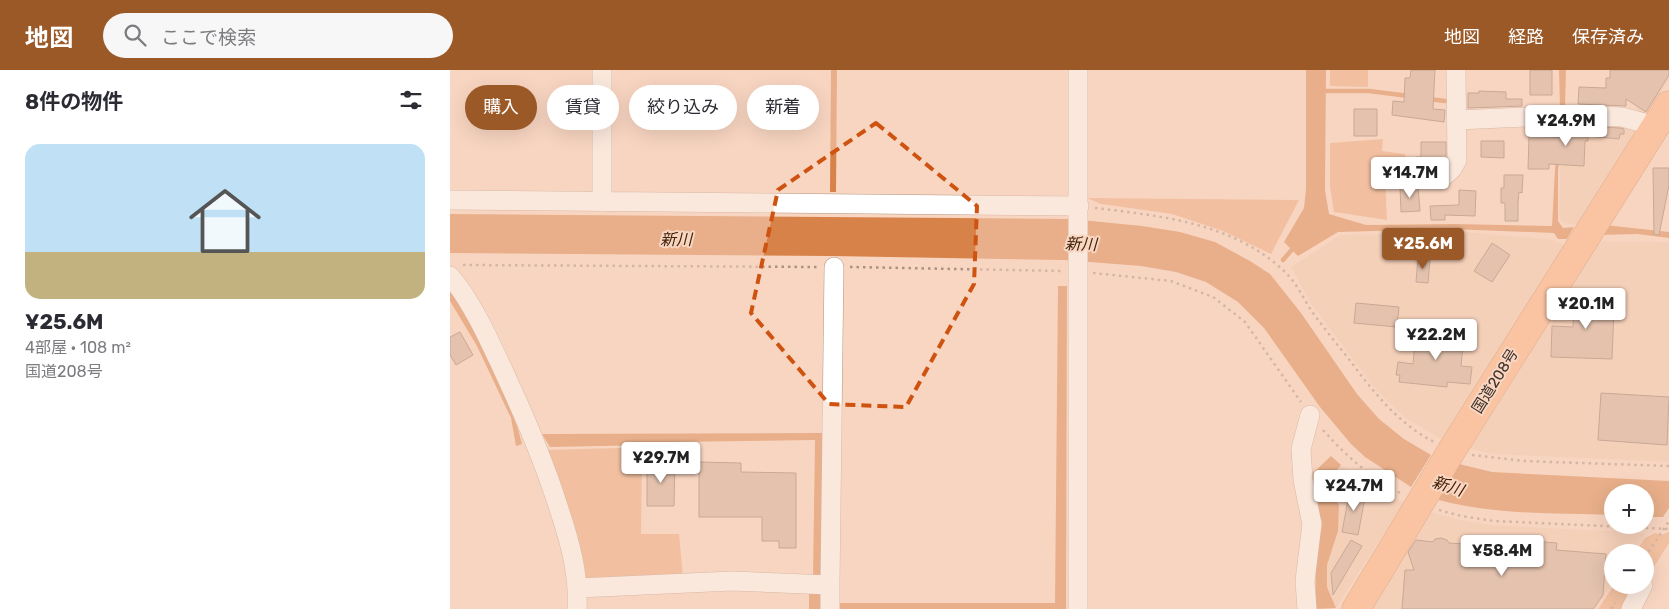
<!DOCTYPE html>
<html lang="ja">
<head>
<meta charset="utf-8">
<style>
  body { margin:0; font-family:Rubik,"Noto Sans JP",sans-serif; background:#f7f7f7; color:#2b2b33; height:100vh; display:flex; flex-direction:column; font-size:19px; white-space:nowrap }
  * { box-sizing:border-box; margin:0 }
  p { font-size:16px; color:#7c7c81 }
  .icon { flex:none; width:28px; height:28px; fill:none; stroke:currentColor; stroke-width:2; stroke-linecap:round; stroke-linejoin:round }
  .map { position:relative; flex:1; overflow:hidden }
  .details { display:flex; flex-direction:column; background:#fff; width:450px }
  .details>* { flex:none }
  .top-card { position:absolute; left:15px; top:15px; width:475px; height:45px; display:flex; gap:10px }
  .controls { position:absolute; left:1154px; top:414px; display:grid; gap:10px }
  .controls a { display:grid; place-items:center; width:50px; height:50px; border-radius:50%; background:#fff; box-shadow:0 5px 20px #0002; font-size:25px }
  .price { position:absolute; translate:-50% -42px; padding:0 11px; border-radius:5px; background:#fff; color:#222; font-size:16px; line-height:32px; filter:drop-shadow(0 1px 2px #0008) }
  .price::after { content:''; position:absolute; left:50%; top:30px; width:15px; height:11px; margin-left:-8px; background:inherit; clip-path:polygon(0 0,100% 0,50% 100%) }
  .price.selected { background:#9c5928; color:#fff }
  ul { padding:0; list-style:none }
  li { display:grid; align-content:center; gap:10px; height:265px; padding:0 25px }
  li+li { border-top:1px solid #e1e1e2 }
  li span { display:grid; place-items:center; height:155px; border-radius:15px; color:#555 }
  li>.icon { margin-inline-start:auto }
  span .icon { width:90px; height:90px; fill:#fffc; stroke-width:1 }
  li b { font-size:21px }
  h2 { display:flex; justify-content:space-between; align-items:center; height:60px; padding:0 25px; font-size:21px }
  .tag { padding:0 18px; border-radius:22px; background:#fff; box-shadow:0 5px 20px #0002; font-size:18px; line-height:45px }
  .tag.selected { background:#9c5928; color:#fff }
  header { display:flex; align-items:center; gap:30px; box-sizing:border-box; height:70px; padding:0 25px; background:#9c5928; color:#fff }
  header strong { font-size:24px }
  nav { display:flex; gap:28px; margin-inline-start:auto; font-size:18px }
  .search { width:350px; height:45px; background:#f7f7f7; display:flex; align-items:center; gap:12px; box-sizing:border-box; padding:0 18px; border-radius:28px; color:#7c7c81; font-size:19px }
  main { display:flex; flex:1; min-height:0 }
  .map>svg:first-child { display:block }
  .built { fill:#f2c9b0 }
  .green { fill:#eca678 }
  .water { fill:#d68248 }
  .lines { fill:none; stroke-linecap:round; stroke-linejoin:round }
  .stream { stroke:#d68248; stroke-width:4.5 }
  .building { fill:#cdac98; stroke:#8f715e }
  .minor-casing { stroke:#b39480; stroke-width:20 }
  .highway-casing { stroke:#ba825e; stroke-width:29 }
  .path { stroke:#aa9181; stroke-width:2.5; stroke-dasharray:2.5 4; stroke-linecap:butt }
  .minor { stroke:#fff; stroke-width:19 }
  .highway { stroke:#fcae7b; stroke-width:28 }
  .marked { fill:none; stroke:#ce5310; stroke-width:4; stroke-dasharray:10 6; stroke-linejoin:round }
  .labels { text-anchor:middle; dominant-baseline:central; stroke-width:4; stroke-linejoin:round; paint-order:stroke }
  .street-label { font-size:15px; fill:#3e3129; stroke:#f8d6c1 }
  .water-label { font-size:16px; font-style:italic; fill:#422108; stroke:#f8d6c1 }
</style>
</head>
<body>
<header>
<strong>地図</strong>
<div class="search"><svg class="icon" aria-label="search" viewBox="0 0 24 24"><circle cx="10" cy="10" r="6"/><path d="M15 15l6 6"/></svg>ここで検索</div>
<nav><a>地図</a><a>経路</a><a>保存済み</a></nav>
</header>
<main>
<section class="details">
<h2>8件の物件<svg class="icon" aria-label="filters" viewBox="0 0 24 24"><path d="M4 7h16M4 17h16"/><circle cx="9" cy="7" r="2"/><circle cx="15" cy="17" r="2"/></svg></h2>
<ul>
<li><span style="background:linear-gradient(#bfe0f5 70%,#c2b280 0)"><svg class="icon" aria-label="home" viewBox="0 0 24 24"><path d="M3 11l9-7 9 7M6 9v11h12V9"/></svg></span><div><b>¥25.6M</b><p>4部屋 · 108 m²</p><p>国道208号</p></div></li>
</ul>
</section>
<div class="map">
<svg width="1219" height="539" viewBox="0 0 1219 539">
  <rect width="100%" height="100%" fill="#f8d6c1"/>
  <path class="built" d="M1190,0H1219V10L1128,155L1113,153L1109,147L1110,101L1117,41L1186,46Z
    M1015,162L1103,170L1115,175L993,370L954,347L926,320L862,235L841,197L890,165Z
    M1146,171L1219,172V392L1043,384L1017,378Z
    M891,395L927,421L954,432L886,538L877,517V495L888,461L889,435L881,422L880,409Z
    M977,441L1006,449L1041,455L1196,463L1183,482H1162V513L1146,539H917Z"/>
  <path class="green" d="M880,0H922H918V17L880,16Z
    M933,69L932,81L955,84L957,106L935,108L937,150L884,142L880,117V73Z
    M637,128L849,130L821,184L773,161L722,144L651,134Z
    M240,376L238,389H192L191,464H229L233,507L135,513L96,380Z
    M1219,462V473L1202,500L1195,503V482H1185L1195,468L1205,463L1211,465Z
    M1164,515H1187L1175,539H1148Z"/>
  <path class="water" d="M381,0H387L386,122H380Z
    M856,0H876L875,120L879,144L916,155L1003,154L1102,156L1105,99L1110,54H1114L1108,101V151L1113,158L1124,157L1117,169H1108L1104,163L1001,159L888,162L848,186L834,172L854,138L856,119Z
    M1109,0H1116L1115,38H1110Z
    M0,144L621,149L692,156L730,162L765,172L800,191L820,204L851,243L907,324L929,349L954,369L981,385L961,417L915,387L901,374L870,337L814,258L788,232L756,212L726,202L691,196L614,190L382,186L0,183Z
    M1155,155L1219,162V168L1187,164L1148,165Z
    M608,216H617L616,539H390V533H605Z
    M0,220C29,269 58,318 72,374L66,376L61,348L27,276L0,231Z
    M373,363L374,504L363,506L365,370L224,372L203,375L100,377L92,364Z
    M881,386L891,395L880,409L881,422L889,435L888,461L877,495V517L886,538L865,539L866,494L872,452L863,426V403Z
    M1005,393L1042,402L1219,411V438L1213,447H1195V422H1162V445C1103,443 1042,445 985,429Z
    M359,522H372V539H359Z"/>
  <g class="lines">
    <path class="stream" d="M876,21H919L959,26
      M979,29L995,31
      M833,190L845,176"/>
  </g>
  <path class="building" d="M961,0H985L983,39L995,40L994,52L942,45L943,31L954,32L955,8H960Z
    M1080,0H1102V25H1080Z
    M1160,0H1219V5L1196,42L1176,29V36L1128,34L1129,17L1156,18V8H1160Z
    M1029,21L1056,22V29H1072V36L1018,38V23H1029Z
    M904,39H927V66H904Z
    M1122,56L1170,58L1174,59V64H1170L1169,69L1138,66V71H1135L1134,96L1099,94V99H1078L1079,66L1121,68Z
    M1031,71H1054V88L1031,87Z
    M971,72H996V87L992,89V93L982,103L967,104L966,87H971Z
    M1203,98H1219V115L1209,165L1204,164Z
    M1054,105H1073L1072,123L1069,122L1068,133V151H1055V133H1051V118H1054Z
    M968,116L970,141L951,142L950,117Z
    M1009,120L1026,121L1025,146L995,145V150H981L980,136L1009,135Z
    M1042,173L1060,185L1042,212L1024,201Z
    M968,188L980,189L978,213L966,212Z
    M1125,219L1146,220L1145,236L1164,237L1162,289L1101,287L1102,256L1123,257Z
    M906,233L949,237L947,257L904,253Z
    M966,261L1014,265L1011,296L1022,297L1020,314L997,312V317L949,312L950,305H946L948,292L963,294Z
    M10,262L23,285L6,295L0,285V267Z
    M1151,323L1219,327L1217,375L1148,370Z
    M197,392H225L224,436H197Z
    M249,392L291,393V402L346,403V478H329V471H312V447H249Z
    M900,419L916,422L908,465L892,462Z
    M991,468L997,470L999,473L1028,475V471L1056,473V477L1080,478L1081,471L1107,473L1106,480L1156,484L1153,525L1143,539H952L955,500H964L958,482L966,470L983,472L985,469Z
    M901,470L912,476L883,525L881,503Z"/>
  <g class="lines">
    <defs>
      <path id="minor" d="M152,0V132
        M628,0V539
        M1006,50L1121,45L1172,47L1194,53L1203,60
        M993,107L1002,99L1007,90L1006,0
        M0,130L629,136
        M0,206C22,231 40,272 54,302C75,347 94,391 109,439C120,472 129,504 127,539
        M380,515L384,197
        M128,518L282,511L380,515V539
        M857,539L855,511L862,454L853,410L851,379L860,345
        M1181,539L1193,515"/>
      <path id="highway" d="M906,539L1002,380L1219,35"/>
    </defs>
    <use href="#minor" class="minor-casing"/>
    <use href="#highway" class="highway-casing"/>
    <path class="path" d="M645,138C712,146 784,153 835,202C847,213 854,230 863,243C874,258 886,273 898,288C922,320 947,353 984,372
      M13,195L367,197
      M400,197L612,201
      M643,203L721,211L763,227L795,252L851,332
      M873,360C896,386 921,408 952,424
      M1022,385L1073,391L1219,396
      M989,440L1011,446L1044,451L1219,459
      M1195,487L1219,451
      M1161,539L1165,533"/>
    <use href="#minor" class="minor"/>
    <use href="#highway" class="highway"/>
  </g>
  <path d="M0 0H1219V539H0ZM426,53L527,136L524,214L456,337L379,334L301,243L328,120Z" fill="#f8d6c1" fill-opacity=".55" fill-rule="evenodd"/>
  <path class="marked" d="M426,53L527,136L524,214L456,337L379,334L301,243L328,120Z"/>
  <g class="labels">
    <g class="street-label">
      <text transform="translate(1045 311) rotate(-58)">国道208号</text>
    </g>
    <g class="water-label">
      <text x="226" y="169">新川</text>
      <text transform="translate(631 174) rotate(2)">新川</text>
      <text transform="translate(998 416) rotate(18)">新川</text>
    </g>
  </g>
</svg>
<div class="controls">
<a>+</a>
<a>−</a>
</div>
<b class="price" style="left:1116px;top:77px">¥24.9M</b>
<b class="price" style="left:960px;top:129px">¥14.7M</b>
<b class="price selected" style="left:973px;top:200px">¥25.6M</b>
<b class="price" style="left:1136px;top:260px">¥20.1M</b>
<b class="price" style="left:986px;top:291px">¥22.2M</b>
<b class="price" style="left:211px;top:414px">¥29.7M</b>
<b class="price" style="left:904px;top:442px">¥24.7M</b>
<b class="price" style="left:1052px;top:507px">¥58.4M</b>
<div class="top-card">
<a class="tag selected">購入</a>
<a class="tag">賃貸</a>
<a class="tag">絞り込み</a>
<a class="tag">新着</a>
</div>
</div>
</main>
</body>
</html>
